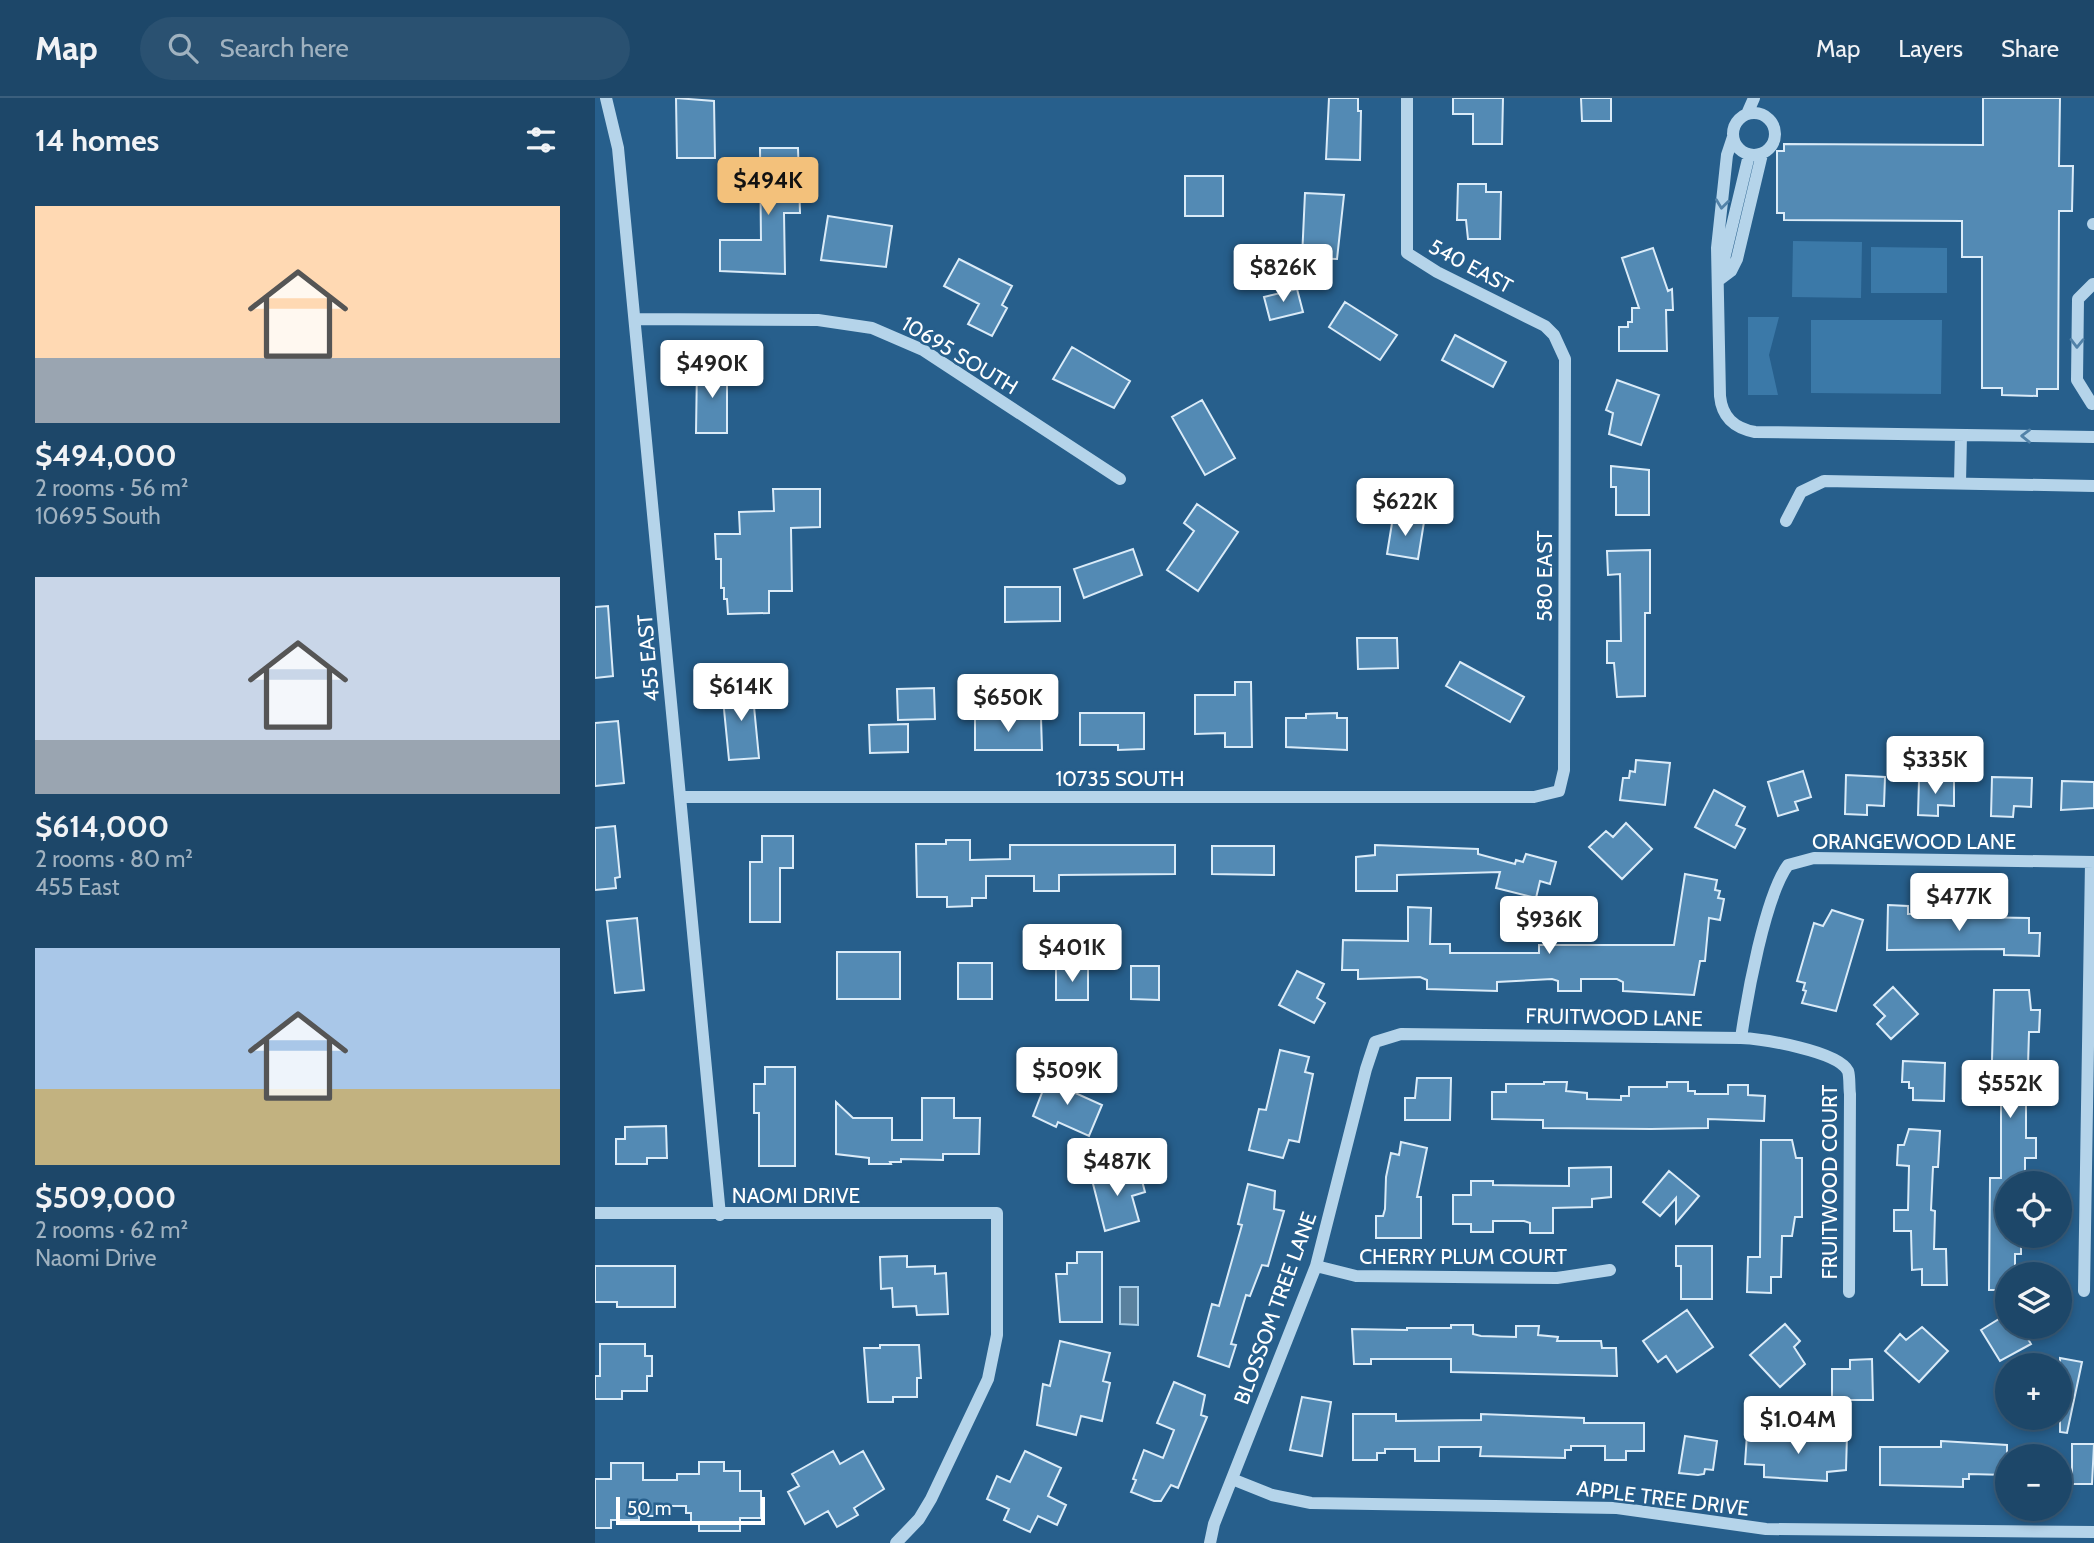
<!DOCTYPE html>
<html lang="en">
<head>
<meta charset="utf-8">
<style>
  body { margin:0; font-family:Cabin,sans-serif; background:#2a5171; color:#f1f3f6; height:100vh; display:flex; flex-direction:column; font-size:26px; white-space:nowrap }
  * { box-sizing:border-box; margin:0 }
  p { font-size:23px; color:#a0b2c0 }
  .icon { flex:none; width:38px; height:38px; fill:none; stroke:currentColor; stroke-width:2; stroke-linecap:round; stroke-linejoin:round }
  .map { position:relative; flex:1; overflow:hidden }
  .side { display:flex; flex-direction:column; background:#1d4769; width:595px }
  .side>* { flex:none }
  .fabs { position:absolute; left:1400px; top:1073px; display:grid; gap:14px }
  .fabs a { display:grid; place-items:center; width:77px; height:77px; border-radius:50%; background:#1d4769; box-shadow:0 4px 10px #0003,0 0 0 2px #3b5f7d; font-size:35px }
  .scale { position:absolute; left:21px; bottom:18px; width:149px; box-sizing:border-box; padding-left:7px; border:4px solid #fff; border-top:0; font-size:19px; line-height:24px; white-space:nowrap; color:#fff; -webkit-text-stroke:5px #275f8c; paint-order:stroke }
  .price { position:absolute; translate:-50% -60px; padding:0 16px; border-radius:7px; background:#fff; color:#222; font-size:23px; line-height:46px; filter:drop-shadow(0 2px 4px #0008) }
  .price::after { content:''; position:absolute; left:50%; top:42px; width:21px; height:16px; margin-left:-10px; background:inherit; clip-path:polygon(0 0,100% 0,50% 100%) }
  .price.active { background:#f3c17b; color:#111 }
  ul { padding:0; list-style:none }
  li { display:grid; align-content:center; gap:14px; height:371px; padding:0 35px }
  li span { display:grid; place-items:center; height:217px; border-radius:0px; color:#555 }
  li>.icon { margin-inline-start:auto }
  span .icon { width:126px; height:126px; fill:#fffc; stroke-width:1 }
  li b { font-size:30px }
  h2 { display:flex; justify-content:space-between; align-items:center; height:84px; padding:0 35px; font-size:30px }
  header { display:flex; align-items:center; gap:42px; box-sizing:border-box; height:98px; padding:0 35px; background:#1d4769; border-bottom:2px solid #3b5f7d }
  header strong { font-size:33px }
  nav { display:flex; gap:38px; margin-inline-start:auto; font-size:24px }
  .search { width:490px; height:63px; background:#2a5171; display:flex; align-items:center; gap:18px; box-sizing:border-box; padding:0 24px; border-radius:38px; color:#a0b2c0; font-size:26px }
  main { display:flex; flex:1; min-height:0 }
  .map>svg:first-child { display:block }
  .green { fill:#3b79a8 }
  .water { fill:#5a819e; stroke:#aad0ea; stroke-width:2 }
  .building { fill:#538ab4; stroke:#daebf8; stroke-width:2 }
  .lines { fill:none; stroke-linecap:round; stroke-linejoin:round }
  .minor { stroke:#b5d4ea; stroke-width:12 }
  .oneway { stroke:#5282a8 }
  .labels { text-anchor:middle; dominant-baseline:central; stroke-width:5; stroke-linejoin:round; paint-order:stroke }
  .street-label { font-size:21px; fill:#fff; stroke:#275f8c }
</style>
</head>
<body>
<header>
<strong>Map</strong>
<div class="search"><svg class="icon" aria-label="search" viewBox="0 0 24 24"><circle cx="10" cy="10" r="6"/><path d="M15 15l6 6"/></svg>Search here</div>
<nav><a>Map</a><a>Layers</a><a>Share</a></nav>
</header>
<main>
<section class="side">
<h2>14 homes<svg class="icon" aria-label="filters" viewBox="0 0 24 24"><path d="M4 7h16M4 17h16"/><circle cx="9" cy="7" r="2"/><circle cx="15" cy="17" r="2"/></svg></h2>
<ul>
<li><span style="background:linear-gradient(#ffd9b3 70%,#9aa5b1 0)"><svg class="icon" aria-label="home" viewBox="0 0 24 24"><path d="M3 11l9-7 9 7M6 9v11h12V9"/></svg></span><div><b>$494,000</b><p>2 rooms · 56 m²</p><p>10695 South</p></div></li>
<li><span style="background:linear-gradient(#c9d6e8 75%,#9aa5b1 0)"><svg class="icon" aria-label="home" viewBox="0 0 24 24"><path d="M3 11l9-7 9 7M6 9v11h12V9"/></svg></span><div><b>$614,000</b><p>2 rooms · 80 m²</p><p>455 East</p></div></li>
<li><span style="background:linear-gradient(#a9c7e8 65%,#c2b280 0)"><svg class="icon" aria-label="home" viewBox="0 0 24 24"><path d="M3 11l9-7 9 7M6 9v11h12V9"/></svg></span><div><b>$509,000</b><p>2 rooms · 62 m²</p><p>Naomi Drive</p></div></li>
</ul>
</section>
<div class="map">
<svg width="1499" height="1445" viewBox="0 0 1499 1445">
  <rect width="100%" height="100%" fill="#275f8c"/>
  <path class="green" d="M1198,143L1267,144L1266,200L1197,199Z
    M1276,149L1352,150V195H1276Z
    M1153,219H1184L1174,257L1183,297H1153Z
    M1216,222H1347L1346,296L1216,295Z"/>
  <path class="water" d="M525,1189H543V1227L525,1226Z"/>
  <path class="building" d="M81,0L119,3L120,60H82Z
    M734,0H763V13H766L765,62L731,61Z
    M858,0H908L907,46H878V16H858Z
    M986,0H1016V23H987Z
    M1388,0H1465L1464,68H1478L1477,113H1464L1463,291H1442V298L1407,297V290H1387V159H1367V123L1189,122V115H1182V53H1189V46L1388,47Z
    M165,50H203L205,115H189L190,176L125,173V142H166Z
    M590,78H628V118H590Z
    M863,86H891V94H906L905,141H873L871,122H862Z
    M710,95L749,97L742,161L707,160Z
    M233,118L297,128L291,169L226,162Z
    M1058,150L1073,193L1077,191L1078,212H1071L1072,253H1024V229H1033V224H1037V210H1044L1027,160Z
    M364,161L417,188L407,207L412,210L397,238L373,226L384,206L349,188Z
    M702,191L708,214L675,222L669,199Z
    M750,204L802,237L785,262L734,229Z
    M860,237L911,264L898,289L847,262Z
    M477,249L535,283L519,310L458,281Z
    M102,268H132V335H101Z
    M1022,282L1064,297L1046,347L1014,336L1018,315L1011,312Z
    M607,302L640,360L610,377L577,319Z
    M1016,368L1054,372V417H1021V389H1016Z
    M178,391H225V429L196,430L197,493H174V515L133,516L132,501H129V490H126V461H121L120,436H145L144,414L179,413Z
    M602,406L643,434L603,493L572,472L599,433L589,425Z
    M798,419L829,424L823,461L792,456Z
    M538,451L547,477L489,500L479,471Z
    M1055,452V515H1050V598L1022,599L1019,565H1012V543H1026L1025,476L1013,477L1012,453Z
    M410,489H465V523L410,524Z
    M13,508L18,578L0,580V509Z
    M762,540H802L803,570L763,571Z
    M865,564L929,599L915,624L851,588Z
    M640,584H656L657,649H630V635L600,636V597H640Z
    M157,588L164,660L134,662L127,591Z
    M339,590L340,621L303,622L302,591Z
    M485,615H549V651L523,652V647H485Z
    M742,615V620H752V652L691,649V620H711V616Z
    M380,620H446L447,652H380Z
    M23,623L29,685L0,688V625Z
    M313,626V654L275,655L274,627Z
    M1041,662L1075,665L1070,707L1025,702L1028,680H1034L1035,673L1040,674Z
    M1208,673L1216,699L1200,704L1203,712L1183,718L1173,684Z
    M1251,677L1290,679L1289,708L1272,707V717L1250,716Z
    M1397,679L1437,680L1436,709L1419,708L1418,719L1396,718Z
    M1324,682L1359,683V708L1343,707V718L1323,717Z
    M1467,683L1499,684V710L1466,712Z
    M1119,692L1150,709L1141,727L1150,731L1140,750L1100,729Z
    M1031,725L1057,751L1027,781L994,749L1011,733L1018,739Z
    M20,728L25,779L20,780L21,790L0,792V730Z
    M167,738H198V770H185V824H155V764H167Z
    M351,742H375V762L415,761V747H580V776L464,777V793H439V778H391V800H377V808L352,809V799H322L321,746H351Z
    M780,747L883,751V756L920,766L921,762L928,764L931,756L961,764L955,786L945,783L941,800L901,790L905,774L802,777V793H761V759L780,757Z
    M617,748H679V777L617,776Z
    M1090,776L1122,782L1120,792L1125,793L1123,800L1129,801L1125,822L1114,820L1110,863H1105L1099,897L1028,893V884L1022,881H986V893H963V883L957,881L902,884V893L832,891V882L825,879L763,881V872H747L748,842L813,843V809L836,810L835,846H855V855H944V847H1079Z
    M1293,807L1313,808V816L1375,814V819L1434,820V835H1445L1444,858L1409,857V851L1292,852Z
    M1237,812L1268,822L1241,913L1207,905L1211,893L1208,892L1210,885L1202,883L1219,825L1228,828Z
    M42,820L49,892L20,895L12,823Z
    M242,854H305V901H242Z
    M363,865H397V901H363Z
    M536,868H564V902L536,901Z
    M461,869H493V902H461Z
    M702,873L729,886L722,900L730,905L719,925L684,907Z
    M1298,889L1323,916L1296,941L1282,926L1290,918L1279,907Z
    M1399,892H1434L1436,912H1445L1444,934H1434L1433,968L1435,975H1443V998H1431V1040H1441V1060H1430V1085H1412V1138H1426V1156H1420V1176H1412V1192H1394L1395,1080H1406V997H1396Z
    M685,952L714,959L710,974L718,976L704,1044L694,1042L688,1060L654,1052L664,1011L671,1012Z
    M1308,963L1350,965L1349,1003L1318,1002V990H1314V984H1307Z
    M170,969H200V1068H164V1015H159V986H170Z
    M463,978L481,987L478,994L507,1007L494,1038L463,1024L461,1029L438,1018L450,987L457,990Z
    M822,980H856L855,1022H810V1000H820Z
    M949,984H972L971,993L992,995V1001L1026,1002V998H1034V989H1072V984H1093V993H1100V996H1133V987H1153V997L1170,998L1169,1023L1113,1021V1030L1056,1031L948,1030V1022L897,1021V994H911V986H949Z
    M327,1000H359V1020H385L384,1056H348V1062L306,1061V1064H295L296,1066H274V1060L241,1056V1004L258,1020H297V1042H327Z
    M71,1028L72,1060H52V1066H21V1041H30V1029Z
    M1314,1031L1345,1033L1343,1069H1338L1336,1112L1340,1113L1339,1151H1351L1352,1187H1327V1171L1317,1172L1316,1133H1299V1112H1313L1314,1068L1302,1067L1303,1047H1309Z
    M1166,1042H1197L1201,1060H1207V1119H1200L1197,1138H1187L1186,1179H1176V1195L1152,1194L1153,1159H1165Z
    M806,1044L832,1050L822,1099H826V1140H781V1118H788L790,1111L791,1079L796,1055L804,1057Z
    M1016,1069V1099L997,1101V1109L958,1110V1135H935V1125L929,1123H898V1134H876V1126H858V1097H876V1083H898V1087L974,1088V1070Z
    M517,1071L519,1079L545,1075L550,1094L537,1098L544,1123L510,1133L496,1078Z
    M1074,1073L1104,1098L1081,1125V1100L1065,1118L1048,1104Z
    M653,1086L680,1093L679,1111L689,1113L673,1168L667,1167L655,1198L651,1197L636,1246L641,1247L634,1269L603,1258L617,1206L624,1208L647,1127L643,1126Z
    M1081,1148H1117V1201H1086V1168H1081Z
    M482,1154H507V1224H465L461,1176H472V1165H482Z
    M312,1158V1169L340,1168V1176L351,1175L353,1216L322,1217L321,1208L298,1209L297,1190L286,1191L285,1159Z
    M0,1168H80V1209H22V1204H0Z
    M1092,1212L1118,1249L1082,1274L1071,1258L1063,1264L1048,1243Z
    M1409,1218L1418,1233L1426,1229L1436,1246L1405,1263L1386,1232Z
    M1190,1226L1205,1243L1199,1249L1210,1266L1185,1289L1155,1257Z
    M856,1227H878V1236L886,1238L921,1239V1228H944L943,1237L963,1239L962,1243H1006L1007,1250H1021L1022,1278L856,1274V1261H776V1266H759L757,1231L812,1232V1230H856Z
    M1327,1229L1353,1253L1324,1284L1290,1253L1305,1236L1311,1242Z
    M465,1243L515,1255L508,1283L515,1285L507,1323L486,1318L481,1337L442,1327L448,1286L455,1288Z
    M5,1246H50V1258H57V1278H52V1293H27V1301H0V1278H5Z
    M285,1247H324L326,1280H322V1299H298V1304H273L269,1250H285Z
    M1465,1260L1487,1264L1472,1335L1465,1334Z
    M1277,1261L1278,1302H1237V1271H1255V1262Z
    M579,1284L610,1297L606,1317L612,1319L583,1390L576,1387L566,1403H559L536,1394L541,1382L538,1381L549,1352L568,1360L579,1332L562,1325Z
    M707,1299L736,1304L727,1358L695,1352Z
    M758,1316H801V1323L886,1322V1316L989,1320V1325H1049V1353H1031V1362H1010V1348H976V1352H970V1360L885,1358L886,1349H844V1363H820V1351H790V1355H782V1362H758Z
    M1152,1336L1210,1343V1337H1252L1251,1372L1232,1374V1383L1169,1379V1367L1150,1366Z
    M1090,1338L1122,1343L1118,1372L1110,1371L1109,1376L1103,1377L1084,1375Z
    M1346,1343L1412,1347V1377L1374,1376V1381H1368V1389L1285,1387V1349H1346Z
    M1477,1346H1499L1497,1386H1477Z
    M238,1353L245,1366L268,1353L289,1391L259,1410L263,1417L242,1429L233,1413L210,1426L193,1394L204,1388L197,1376Z
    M430,1353L466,1370L453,1398L471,1407L462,1427L443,1418L435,1434L409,1422L414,1411L392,1401L402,1378L415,1384Z
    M104,1364H129V1373H145V1393H166V1420H145V1433H104V1424H96V1415H91V1408H60V1418H44V1422H16V1430H0V1381H16V1365H48V1382H82V1376H104Z"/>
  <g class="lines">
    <path class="minor" d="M11,0L23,50L125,1117
      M1138 36a21 21 0 1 1 42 0a21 21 0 1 1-42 0Z
      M1152,16L1159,0
      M1138,39L1132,57L1122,150L1125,298C1127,319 1139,330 1160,334L1499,339
      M1498,126H1499
      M1125,178L1154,57
      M1124,182L1136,173L1142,161L1167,56
      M40,221L223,222L277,230L328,252L525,381
      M1497,306L1482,282L1483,201L1498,186
      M1365,385L1366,337
      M1191,423L1206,394L1229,383L1499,388
      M85,699H939L964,693L969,672L970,261L959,237L950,228L842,174L812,155V0
      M1146,940C1152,899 1170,798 1193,767L1219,760L1499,764
      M0,1115H402V1237L393,1281L336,1401L324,1421L301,1445
      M721,1168L761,1178L962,1180L1015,1172
      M1489,1193L1496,764
      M637,1381L677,1397L716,1405L1022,1410L1171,1431L1499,1434
      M615,1445L619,1426L721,1168L771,971L780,944L806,936L1146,940C1168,941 1243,953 1253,973C1255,979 1254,990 1255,996L1254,1194"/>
  </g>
  <defs><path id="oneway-chevron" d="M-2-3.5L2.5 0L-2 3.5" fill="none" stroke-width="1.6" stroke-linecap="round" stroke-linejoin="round" transform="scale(1.75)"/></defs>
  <g class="oneway">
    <use href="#oneway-chevron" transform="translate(1127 106) rotate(97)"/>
    <use href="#oneway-chevron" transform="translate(1482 245) rotate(91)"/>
    <use href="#oneway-chevron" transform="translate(1431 338) rotate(-179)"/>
  </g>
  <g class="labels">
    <g class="street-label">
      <text transform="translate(876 168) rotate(28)">540 EAST</text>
      <text transform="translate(365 257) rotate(31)">10695 SOUTH</text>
      <text transform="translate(949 478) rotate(-90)">580 EAST</text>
      <text transform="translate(53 560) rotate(-95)">455 EAST</text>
      <text x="525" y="680">10735 SOUTH</text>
      <text x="1319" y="743">ORANGEWOOD LANE</text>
      <text transform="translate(1019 919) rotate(1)">FRUITWOOD LANE</text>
      <text transform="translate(1234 1084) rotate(-90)">FRUITWOOD COURT</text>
      <text x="201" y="1097">NAOMI DRIVE</text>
      <text x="868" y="1158">CHERRY PLUM COURT</text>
      <text transform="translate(680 1210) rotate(-70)">BLOSSOM TREE LANE</text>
      <text transform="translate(1068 1400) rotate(7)">APPLE TREE DRIVE</text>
    </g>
  </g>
</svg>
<div class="fabs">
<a><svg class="icon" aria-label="locate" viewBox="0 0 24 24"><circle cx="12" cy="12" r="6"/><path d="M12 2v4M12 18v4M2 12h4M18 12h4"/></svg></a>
<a><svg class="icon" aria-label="layers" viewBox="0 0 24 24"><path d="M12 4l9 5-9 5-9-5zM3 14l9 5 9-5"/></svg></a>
<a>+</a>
<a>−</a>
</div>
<div class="scale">50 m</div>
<b class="price active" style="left:173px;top:119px">$494K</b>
<b class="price" style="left:688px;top:206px">$826K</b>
<b class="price" style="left:117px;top:302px">$490K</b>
<b class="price" style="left:810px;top:440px">$622K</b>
<b class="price" style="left:146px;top:625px">$614K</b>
<b class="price" style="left:413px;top:636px">$650K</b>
<b class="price" style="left:1340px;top:698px">$335K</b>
<b class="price" style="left:1364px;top:835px">$477K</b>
<b class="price" style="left:954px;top:858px">$936K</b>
<b class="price" style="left:477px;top:886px">$401K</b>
<b class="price" style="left:472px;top:1009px">$509K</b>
<b class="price" style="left:1415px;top:1022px">$552K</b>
<b class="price" style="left:522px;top:1100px">$487K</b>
<b class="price" style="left:1203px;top:1358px">$1.04M</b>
</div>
</main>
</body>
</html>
